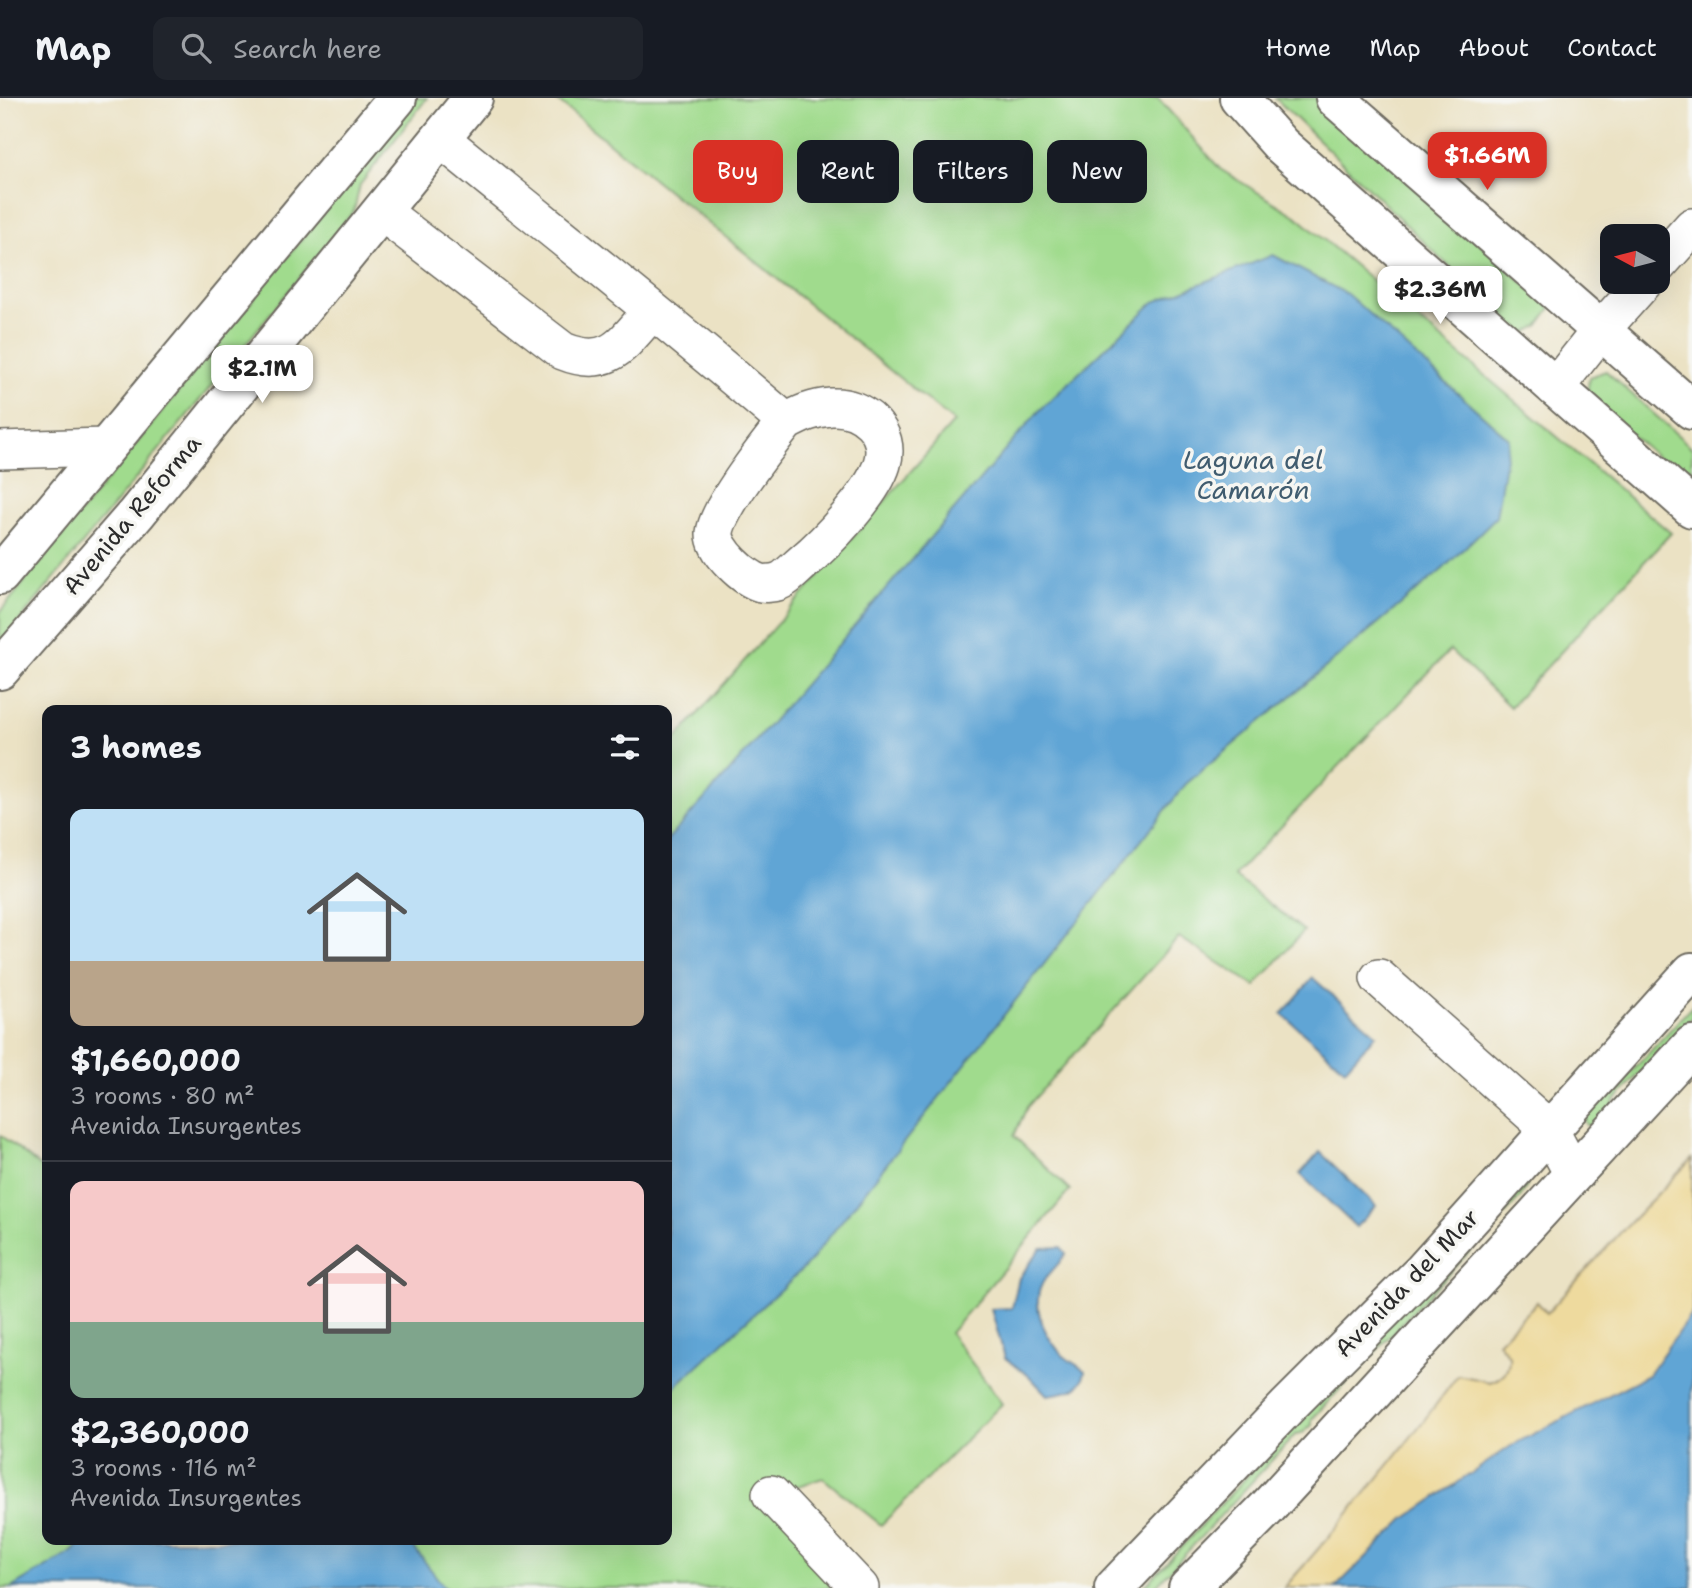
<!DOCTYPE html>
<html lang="en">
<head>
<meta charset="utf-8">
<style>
  body { margin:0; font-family:"Shantell Sans",sans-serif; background:#20242c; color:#f1f3f6; height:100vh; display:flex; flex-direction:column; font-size:26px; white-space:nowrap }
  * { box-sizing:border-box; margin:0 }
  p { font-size:23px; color:#9ea1a6 }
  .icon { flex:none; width:38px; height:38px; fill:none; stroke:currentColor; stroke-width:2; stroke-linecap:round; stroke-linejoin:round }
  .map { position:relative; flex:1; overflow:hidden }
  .drawer { position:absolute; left:42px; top:607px; width:630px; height:840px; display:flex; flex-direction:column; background:#171b24; border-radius:14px; box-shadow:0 7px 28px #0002 }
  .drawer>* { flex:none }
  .guide { position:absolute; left:693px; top:42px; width:665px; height:63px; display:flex; gap:14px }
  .needle { width:46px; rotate:277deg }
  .buttons { position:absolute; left:1600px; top:126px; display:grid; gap:14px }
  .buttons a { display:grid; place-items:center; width:70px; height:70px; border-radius:14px; background:#171b24; box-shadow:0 7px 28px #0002; font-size:35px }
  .price { position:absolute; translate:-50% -60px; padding:0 16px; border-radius:14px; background:#fff; color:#222; font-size:23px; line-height:46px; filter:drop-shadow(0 2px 4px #0008) }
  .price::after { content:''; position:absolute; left:50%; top:42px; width:21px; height:16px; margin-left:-10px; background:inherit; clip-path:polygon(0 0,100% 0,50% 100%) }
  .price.current { background:#d93025; color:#fff }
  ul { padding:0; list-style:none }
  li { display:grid; align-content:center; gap:14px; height:371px; padding:0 28px }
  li+li { border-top:2px solid #363941 }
  li span { display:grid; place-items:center; height:217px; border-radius:14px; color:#555 }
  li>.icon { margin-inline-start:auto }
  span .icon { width:126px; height:126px; fill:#fffc; stroke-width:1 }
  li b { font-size:30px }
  h2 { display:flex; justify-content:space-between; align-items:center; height:84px; padding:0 28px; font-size:30px }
  .tag { padding:0 24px; border-radius:14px; background:#171b24; box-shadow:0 7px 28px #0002; font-size:24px; line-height:63px }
  .tag.current { background:#d93025; color:#fff }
  header { display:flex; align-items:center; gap:42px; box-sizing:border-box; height:98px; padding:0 35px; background:#171b24; border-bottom:2px solid #363941 }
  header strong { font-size:33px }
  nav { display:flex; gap:38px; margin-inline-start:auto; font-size:24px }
  .search { width:490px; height:63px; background:#20242c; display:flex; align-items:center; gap:18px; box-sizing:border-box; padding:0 24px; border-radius:14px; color:#9ea1a6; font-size:26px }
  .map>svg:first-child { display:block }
  .green { fill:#a0db8d; stroke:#66835c; stroke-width:2 }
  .sand { fill:#eeda9e; stroke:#8c8264; stroke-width:2 }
  .water { fill:#60a5d5; stroke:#466880; stroke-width:2 }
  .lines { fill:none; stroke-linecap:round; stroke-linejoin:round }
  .minor-casing { stroke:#6e6b61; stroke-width:40 }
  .major-casing { stroke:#6e6b61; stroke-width:42 }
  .minor { stroke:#fff; stroke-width:37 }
  .major { stroke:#fff; stroke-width:38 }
  .labels { text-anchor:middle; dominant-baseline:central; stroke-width:7; stroke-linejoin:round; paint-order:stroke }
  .street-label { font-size:24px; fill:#2b2b2b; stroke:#f6f6f2 }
  .water-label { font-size:26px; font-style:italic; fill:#405c6f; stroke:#f6f6f2 }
</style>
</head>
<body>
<header>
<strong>Map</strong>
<div class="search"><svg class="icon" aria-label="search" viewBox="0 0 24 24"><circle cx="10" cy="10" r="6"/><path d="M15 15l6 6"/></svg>Search here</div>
<nav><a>Home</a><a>Map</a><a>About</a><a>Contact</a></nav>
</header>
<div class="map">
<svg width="1692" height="1490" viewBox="0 0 1692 1490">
  <rect width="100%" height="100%" fill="#f6f6f2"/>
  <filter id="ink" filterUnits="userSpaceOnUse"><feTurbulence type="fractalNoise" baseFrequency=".0143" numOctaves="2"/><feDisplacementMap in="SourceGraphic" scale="14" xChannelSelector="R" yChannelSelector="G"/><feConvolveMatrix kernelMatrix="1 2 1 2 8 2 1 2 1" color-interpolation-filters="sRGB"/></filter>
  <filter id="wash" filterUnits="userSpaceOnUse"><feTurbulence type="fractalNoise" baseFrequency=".00686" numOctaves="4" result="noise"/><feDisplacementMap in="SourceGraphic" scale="28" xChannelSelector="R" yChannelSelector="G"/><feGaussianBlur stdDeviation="1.57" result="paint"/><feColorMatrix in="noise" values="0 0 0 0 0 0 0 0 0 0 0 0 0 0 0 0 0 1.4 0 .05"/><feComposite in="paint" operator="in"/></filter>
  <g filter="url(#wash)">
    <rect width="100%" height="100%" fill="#ebe2c4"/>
    <path class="green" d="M416,0H427L360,87L354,113L0,547V514Z
      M554,0H1158L1220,71L1296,118L1671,435L1510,609L1450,552L1234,778L1304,833L1255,888L1179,839L1027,1009L1014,1038L1070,1092L950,1235L1002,1306L881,1427L823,1380L772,1396L831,1488L829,1490H0V1037L47,1074V1442H667V651L954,324Z
      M1275,0H1321L1551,210L1538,228L1521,238Z
      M1606,273L1692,350V389L1587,299L1589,279Z
      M1692,908V919L1614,1003L1611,1015L1595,1028L1587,1027L1582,1018L1595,1002L1613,994Z
      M1519,1086L1527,1088L1519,1101L1312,1321V1327L1304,1334L1295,1337L1154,1490H1143Z"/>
    <path class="sand" d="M1692,1061V1215L1648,1277L1514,1346L1405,1421L1335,1490H1284C1345,1421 1404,1351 1458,1277L1490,1284C1502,1280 1510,1272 1509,1258L1498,1244L1537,1204L1547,1215L1632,1122Z"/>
    <path class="water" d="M1273,157L1347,196L1509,341L1496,419L1443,471L1186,686L807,1167L667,1296V742L729,674L1039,313L1154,204Z
      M1313,880L1376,936L1345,971L1282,916Z
      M1320,1054L1376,1108L1356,1129L1300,1076Z
      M1061,1149L1066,1156C1060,1165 1052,1172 1045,1181C1029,1203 1043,1234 1058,1252C1065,1261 1076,1266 1085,1273C1082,1294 1066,1294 1047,1297L1029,1278L1005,1260L991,1211L1012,1210L1019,1180L1041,1150Z
      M1692,1215V1490H1335L1405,1421L1514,1346L1648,1277Z
      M83,1442H408L445,1490H11L72,1454Z"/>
  </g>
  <g filter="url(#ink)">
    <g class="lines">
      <defs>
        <path id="minor" d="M441,41C556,135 674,227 786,324C770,344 715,413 715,436C715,453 745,481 761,485C764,486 773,485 777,484C785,482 795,471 802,465C826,445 873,396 882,366C892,334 863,307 831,309C814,310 801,316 786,324
          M382,114L563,253C610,272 623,245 652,213
          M1657,168L1692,129
          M1555,290L1600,233L1644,184
          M0,352L106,349
          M1379,880L1549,1031L1573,1076
          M771,1396L860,1490"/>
        <path id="major" d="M1239,0L1281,47L1692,410
          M1335,0L1692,312
          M0,477L397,0
          M0,572L136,416L473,0
          M1114,1490L1288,1308L1423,1173L1692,874
          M1188,1490L1266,1411L1692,947"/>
      </defs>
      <use href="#minor" class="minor-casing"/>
      <use href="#major" class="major-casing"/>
      <use href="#minor" class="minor"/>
      <use href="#major" class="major"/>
    </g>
  </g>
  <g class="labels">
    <g class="street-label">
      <text transform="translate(132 417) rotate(-50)">Avenida Reforma</text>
      <text transform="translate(1407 1185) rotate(-46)">Avenida del Mar</text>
    </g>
    <g class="water-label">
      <text x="1253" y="361">Laguna del<tspan x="1253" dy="30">Camarón</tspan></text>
    </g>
  </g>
</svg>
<div class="buttons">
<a><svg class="needle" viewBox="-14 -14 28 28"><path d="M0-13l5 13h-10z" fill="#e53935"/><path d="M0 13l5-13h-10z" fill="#9ea1a6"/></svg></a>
</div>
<b class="price current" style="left:1487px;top:94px">$1.66M</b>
<b class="price" style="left:1440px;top:228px">$2.36M</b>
<b class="price" style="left:262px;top:307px">$2.1M</b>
<div class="guide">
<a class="tag current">Buy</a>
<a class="tag">Rent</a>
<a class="tag">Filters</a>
<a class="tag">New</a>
</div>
<section class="drawer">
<h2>3 homes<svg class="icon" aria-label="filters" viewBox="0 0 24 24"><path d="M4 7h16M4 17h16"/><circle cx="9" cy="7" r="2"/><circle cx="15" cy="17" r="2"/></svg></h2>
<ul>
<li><span style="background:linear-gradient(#bfe0f5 70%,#b9a48a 0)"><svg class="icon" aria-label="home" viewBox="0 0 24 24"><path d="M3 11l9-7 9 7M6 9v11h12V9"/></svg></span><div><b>$1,660,000</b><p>3 rooms · 80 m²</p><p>Avenida Insurgentes</p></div></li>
<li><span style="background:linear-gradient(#f6c9c9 65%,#7fa58c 0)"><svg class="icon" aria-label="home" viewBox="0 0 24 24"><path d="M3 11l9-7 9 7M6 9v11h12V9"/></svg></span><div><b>$2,360,000</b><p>3 rooms · 116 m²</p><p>Avenida Insurgentes</p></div></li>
</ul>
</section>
</div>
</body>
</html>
